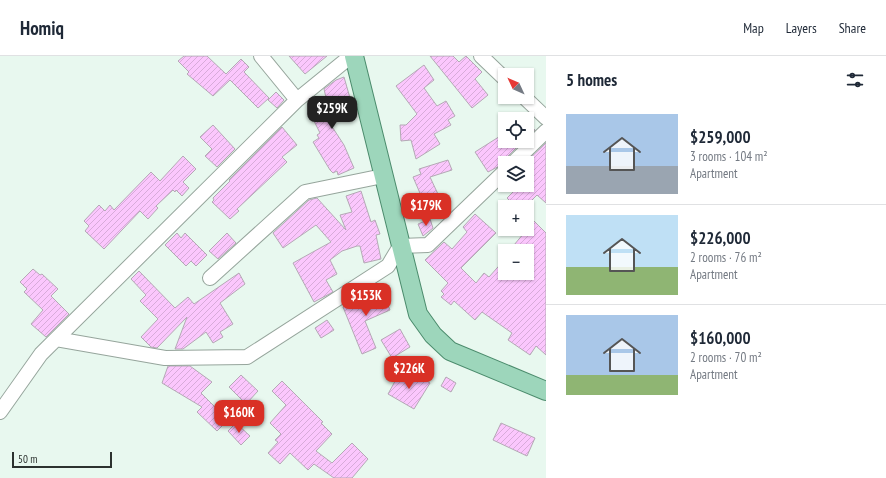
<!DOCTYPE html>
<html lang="en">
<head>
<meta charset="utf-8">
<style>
  body { margin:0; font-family:"PT Sans Narrow",sans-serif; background:#f2f2f3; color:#1f2937; height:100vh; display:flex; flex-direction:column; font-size:15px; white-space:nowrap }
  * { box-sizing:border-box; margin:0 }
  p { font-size:13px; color:#747a83 }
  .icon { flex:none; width:22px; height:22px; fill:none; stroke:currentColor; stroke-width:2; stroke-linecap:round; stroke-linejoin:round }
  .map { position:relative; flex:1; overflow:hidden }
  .details { display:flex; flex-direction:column; background:#fff; width:340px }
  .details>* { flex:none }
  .needle { width:26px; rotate:314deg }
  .tools { position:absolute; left:498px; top:12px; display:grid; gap:8px }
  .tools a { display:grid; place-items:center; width:36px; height:36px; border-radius:0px; background:#fff; box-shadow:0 1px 3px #0004; font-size:20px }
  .scale { position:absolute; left:12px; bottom:10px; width:100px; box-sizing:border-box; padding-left:4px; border:2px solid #2c322f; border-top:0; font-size:11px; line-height:14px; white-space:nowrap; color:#2c322f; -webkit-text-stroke:3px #e8f8ef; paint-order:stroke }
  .price { position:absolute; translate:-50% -34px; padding:0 9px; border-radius:8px; background:#d93025; color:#fff; font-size:13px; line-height:26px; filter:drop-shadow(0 1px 2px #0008) }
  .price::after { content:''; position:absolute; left:50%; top:24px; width:12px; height:9px; margin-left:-6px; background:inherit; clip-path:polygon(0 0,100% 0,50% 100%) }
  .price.on { background:#222; color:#fff }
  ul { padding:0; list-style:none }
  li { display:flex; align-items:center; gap:12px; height:100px; padding:0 20px }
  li+li { border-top:1px solid #e0e1e3 }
  li span { display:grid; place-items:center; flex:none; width:112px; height:80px; border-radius:0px; color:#555 }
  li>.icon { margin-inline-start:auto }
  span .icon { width:48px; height:48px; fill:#fffc; stroke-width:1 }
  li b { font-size:17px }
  h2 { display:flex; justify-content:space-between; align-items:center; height:48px; padding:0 20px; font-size:17px }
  header { display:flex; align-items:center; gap:24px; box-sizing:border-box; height:56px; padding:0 20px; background:#fff; border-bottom:1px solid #e0e1e3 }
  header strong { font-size:19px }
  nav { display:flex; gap:22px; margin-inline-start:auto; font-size:14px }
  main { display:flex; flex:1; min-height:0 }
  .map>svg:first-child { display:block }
  .building { fill:url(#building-hatch); stroke:#b4a9b5 }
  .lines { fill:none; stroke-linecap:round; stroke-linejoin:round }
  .minor-casing { stroke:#96a59c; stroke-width:16 }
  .major-casing { stroke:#4b8b6c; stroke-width:20 }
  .minor { stroke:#fff; stroke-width:14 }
  .major { stroke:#9dd6bb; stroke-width:18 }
</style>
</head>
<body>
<header>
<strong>Homiq</strong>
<nav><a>Map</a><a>Layers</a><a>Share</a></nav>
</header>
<main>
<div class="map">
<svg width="546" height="422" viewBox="0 0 546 422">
  <defs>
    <pattern id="building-hatch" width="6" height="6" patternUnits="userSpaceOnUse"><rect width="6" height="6" fill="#fbc7fd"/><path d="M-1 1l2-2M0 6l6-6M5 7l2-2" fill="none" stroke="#d7abd9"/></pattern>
  </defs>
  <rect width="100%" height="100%" fill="#e8f8ef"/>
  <path class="building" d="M184,0H207L226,18L241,3L249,11L244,16L269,42L258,52L230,24L213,40L187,18L189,16L178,5Z
    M289,0H327L305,18Z
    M430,0H453L459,6L466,0L482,16L475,23L488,39L472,52Z
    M424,9L434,24L424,32L437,50L446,45L455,60L448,64L451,69L434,78L440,88L416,103L411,84L401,85L400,69H406L417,58L396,30Z
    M344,21L350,42L329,47L336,63L329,66L344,89L354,112L338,119L337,115L333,117L330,114L313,86L319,82L317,79L320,77L309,55L327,46L324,33L336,24Z
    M276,36L284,44L277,52L268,44Z
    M527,67L535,74L527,82Z
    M213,69L235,93L217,111L205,100L212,93L200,81Z
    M282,71L297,89L282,101L287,106L237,153L239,155L230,163L212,146L214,144L213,142L230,125L229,124Z
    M505,77V85H523L507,101L505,107L488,116L475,96Z
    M546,87V147L537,139L525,151H503L509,144L507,142L514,135L507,129H527V107H525Z
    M183,100L196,113L183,126L189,132L182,140L176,134L175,136L173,134L156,150L158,152L148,163L140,155L104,193L85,175L89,170L84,165L99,149L105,155L110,149L114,154L151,116L160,125Z
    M448,104L452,114L430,121L444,151L429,158L413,121L421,118L419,113Z
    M361,135L371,166L375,164L380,178L376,179L381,203L364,207L360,190H357L342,195L330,204L337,218L326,224L333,236L314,246L293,207L331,186L316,169L283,192L273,177L309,144L317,142L346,174L340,159L352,156L346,140Z
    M475,158L496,177L461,212L476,227L484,217L489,221L505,203V217H527V195H509L534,165L546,177V299L536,290L530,299L508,284L512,277L482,256L475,264L454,245L451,249L441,241L444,238L441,235L448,227L425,204L444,186L452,193L467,176L463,171Z
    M430,163L433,172L423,180L418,168Z
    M177,177L181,182L185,177L207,199L196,210L191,205L186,210L165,189Z
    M227,177L236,187L218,203L209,195Z
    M33,213L40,219L42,218L58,233L51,240L69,258L46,281L31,268L43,254L24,236L27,233L20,226Z
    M139,215L175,252L188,241L194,248L239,217L245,228L220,247L233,268L220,276L223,281L213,287L206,276L183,293H175L187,261L157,292L151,291L141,281L158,263L140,245L146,239L131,223Z
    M379,229L390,254L365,265L376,292L362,298L343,251L368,242L365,235Z
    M327,264L334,274L321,282L315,272Z
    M400,273L410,291L392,302L381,284Z
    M168,310H190L212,326L201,337L228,364L217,375L197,356L202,351L162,327Z
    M399,318L411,325L416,318L430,327L414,353L388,338Z
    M241,319L258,335L246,348L229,331Z
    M446,321L456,327L451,336L441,330Z
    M282,325L323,366L321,367L332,378L316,395L332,407L352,387L368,403L352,422H334L314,408L308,414L290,397L280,408L268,397L278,386L275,384L281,378L270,367L286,349L272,335Z
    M236,367L250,380L241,389L228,375Z
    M501,367L535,382L527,400L493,384Z"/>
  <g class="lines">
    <defs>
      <path id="minor" d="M261,0L297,44
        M481,0L505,23
        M524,41L546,62
        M513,107L546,75
        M210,222L305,136L383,120
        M56,283L165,302L247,301L388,210L400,190L428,189L505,115
        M0,356L41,298L297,44L351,0"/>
      <path id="major" d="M354,0L418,258L433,279L450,295L546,335"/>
    </defs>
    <use href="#minor" class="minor-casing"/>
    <use href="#major" class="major-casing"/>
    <use href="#minor" class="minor"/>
    <use href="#major" class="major"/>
  </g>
</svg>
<div class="tools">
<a><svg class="needle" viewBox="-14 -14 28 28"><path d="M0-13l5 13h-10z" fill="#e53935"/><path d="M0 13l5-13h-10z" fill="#747a83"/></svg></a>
<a><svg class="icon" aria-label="locate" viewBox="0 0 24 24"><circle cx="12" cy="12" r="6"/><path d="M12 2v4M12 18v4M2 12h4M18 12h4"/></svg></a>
<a><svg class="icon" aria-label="layers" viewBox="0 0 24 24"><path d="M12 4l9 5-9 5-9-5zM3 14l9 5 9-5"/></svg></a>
<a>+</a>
<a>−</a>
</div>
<div class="scale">50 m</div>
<b class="price on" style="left:332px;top:74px">$259K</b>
<b class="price" style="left:426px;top:171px">$179K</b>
<b class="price" style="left:366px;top:261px">$153K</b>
<b class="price" style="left:409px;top:334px">$226K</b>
<b class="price" style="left:239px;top:378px">$160K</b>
</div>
<section class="details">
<h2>5 homes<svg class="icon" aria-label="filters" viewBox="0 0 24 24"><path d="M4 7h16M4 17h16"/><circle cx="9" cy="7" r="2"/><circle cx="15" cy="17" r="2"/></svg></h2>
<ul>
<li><span style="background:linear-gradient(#a9c7e8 65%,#9aa5b1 0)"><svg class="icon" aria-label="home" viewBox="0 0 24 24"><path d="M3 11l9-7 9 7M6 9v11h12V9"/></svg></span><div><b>$259,000</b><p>3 rooms · 104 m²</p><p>Apartment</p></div></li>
<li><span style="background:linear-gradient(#bfe0f5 65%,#8fb573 0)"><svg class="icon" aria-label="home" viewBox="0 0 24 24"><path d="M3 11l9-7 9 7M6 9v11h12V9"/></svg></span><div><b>$226,000</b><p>2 rooms · 76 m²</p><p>Apartment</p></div></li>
<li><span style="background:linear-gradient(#a9c7e8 75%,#8fb573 0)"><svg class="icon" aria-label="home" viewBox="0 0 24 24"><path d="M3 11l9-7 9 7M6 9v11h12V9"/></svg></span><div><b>$160,000</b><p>2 rooms · 70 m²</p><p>Apartment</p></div></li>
</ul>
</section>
</main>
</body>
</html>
